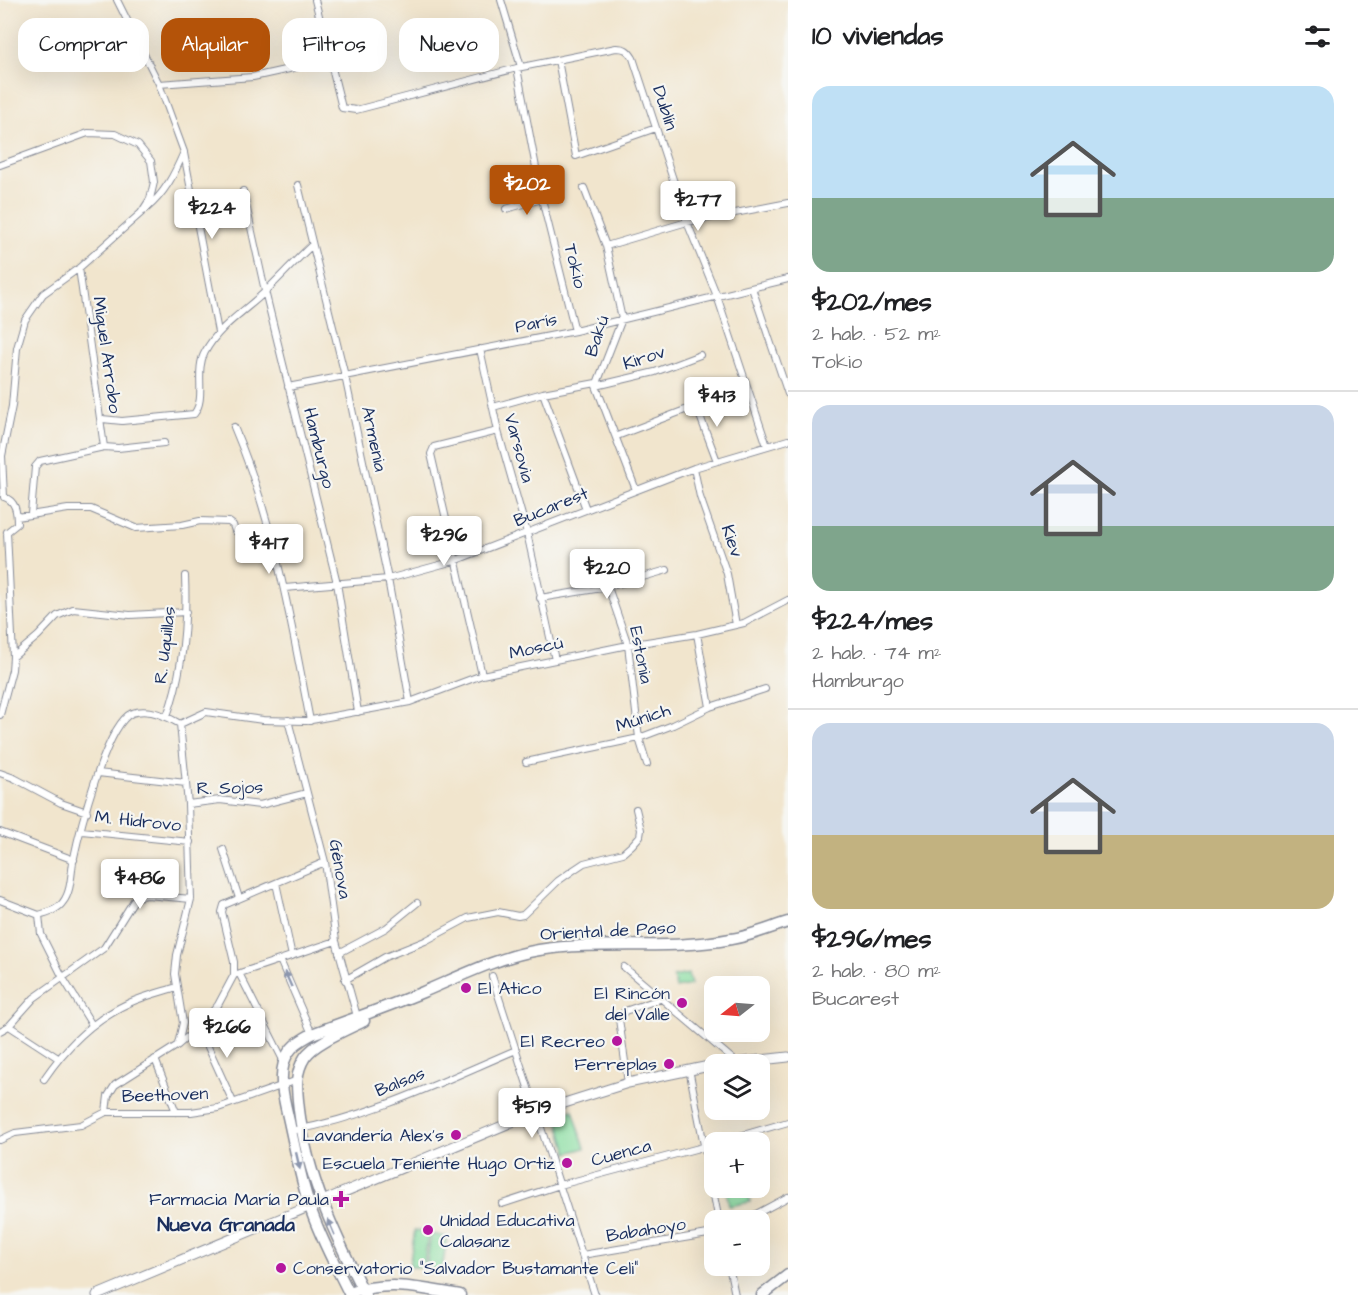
<!DOCTYPE html>
<html lang="es">
<head>
<meta charset="utf-8">
<style>
  body { margin:0; font-family:"Architects Daughter",sans-serif; background:#f6f6f6; color:#202124; height:100vh; display:flex; flex-direction:column; font-size:22px; white-space:nowrap }
  * { box-sizing:border-box; margin:0 }
  p { font-size:20px; color:#757577 }
  .icon { flex:none; width:33px; height:33px; fill:none; stroke:currentColor; stroke-width:2; stroke-linecap:round; stroke-linejoin:round }
  .map { position:relative; flex:1; overflow:hidden }
  .details { display:flex; flex-direction:column; background:#fff; width:570px }
  .details>* { flex:none }
  .banner { position:absolute; left:18px; top:18px; width:570px; height:54px; display:flex; gap:12px }
  .needle { width:39px; rotate:253deg }
  .tools { position:absolute; left:704px; top:976px; display:grid; gap:12px }
  .tools a { display:grid; place-items:center; width:66px; height:66px; border-radius:12px; background:#fff; box-shadow:0 6px 24px #0002; font-size:30px }
  .price { position:absolute; translate:-50% -51px; padding:0 14px; border-radius:6px; background:#fff; color:#222; font-size:20px; line-height:39px; filter:drop-shadow(0 2px 3px #0008) }
  .price::after { content:''; position:absolute; left:50%; top:36px; width:18px; height:14px; margin-left:-9px; background:inherit; clip-path:polygon(0 0,100% 0,50% 100%) }
  .price.active { background:#b45309; color:#fff }
  ul { padding:0; list-style:none }
  li { display:grid; align-content:center; gap:12px; height:318px; padding:0 24px }
  li+li { border-top:2px solid #e0e0e0 }
  li span { display:grid; place-items:center; height:186px; border-radius:18px; color:#555 }
  li>.icon { margin-inline-start:auto }
  span .icon { width:108px; height:108px; fill:#fffc; stroke-width:1 }
  li b { font-size:26px }
  h2 { display:flex; justify-content:space-between; align-items:center; height:72px; padding:0 24px; font-size:26px }
  .chip { padding:0 21px; border-radius:18px; background:#fff; box-shadow:0 6px 24px #0002; font-size:21px; line-height:54px }
  .chip.active { background:#b45309; color:#fff }
  main { display:flex; flex:1; min-height:0 }
  .map>svg:first-child { display:block }
  .green { fill:#89dea1; stroke:#528680; stroke-width:1.5 }
  .lines { fill:none; stroke-linecap:round; stroke-linejoin:round }
  .minor-casing { stroke:#868a96; stroke-width:8 }
  .secondary-casing { stroke:#868a96; stroke-width:11 }
  .primary-casing { stroke:#868a96; stroke-width:13 }
  .trunk-casing { stroke:#868a96; stroke-width:13 }
  .minor { stroke:#fff; stroke-width:6 }
  .secondary { stroke:#fff; stroke-width:9 }
  .primary { stroke:#fff; stroke-width:10 }
  .trunk { stroke:#fff; stroke-width:10 }
  .oneway { fill:#8d97ae }
  .poi-dot { fill:#b5179e; stroke:#f6f6f2; stroke-width:2 }
  .labels { text-anchor:middle; dominant-baseline:central; stroke-width:4.5; stroke-linejoin:round; paint-order:stroke }
  .street-label { font-size:18px; fill:#1b2f5e; stroke:#f6f6f2 }
  .poi-label { font-size:18px; fill:#1b2f5e; stroke:#f6f6f2; text-anchor:end }
  .neighbourhood-label { font-size:20px; font-weight:bold; fill:#1b2f5e; stroke:#f6f6f2 }
</style>
</head>
<body>
<main>
<div class="map">
<svg width="788" height="1295" viewBox="0 0 788 1295">
  <rect width="100%" height="100%" fill="#f6f6f2"/>
  <filter id="ink" filterUnits="userSpaceOnUse"><feTurbulence type="fractalNoise" baseFrequency=".0167" numOctaves="2"/><feDisplacementMap in="SourceGraphic" scale="12" xChannelSelector="R" yChannelSelector="G"/><feConvolveMatrix kernelMatrix="1 2 1 2 8 2 1 2 1" color-interpolation-filters="sRGB"/></filter>
  <filter id="wash" filterUnits="userSpaceOnUse"><feTurbulence type="fractalNoise" baseFrequency=".008" numOctaves="4" result="noise"/><feDisplacementMap in="SourceGraphic" scale="24" xChannelSelector="R" yChannelSelector="G"/><feGaussianBlur stdDeviation="1.35" result="paint"/><feColorMatrix in="noise" values="0 0 0 0 0 0 0 0 0 0 0 0 0 0 0 0 0 1.4 0 .05"/><feComposite in="paint" operator="in"/></filter>
  <g filter="url(#wash)">
    <rect width="100%" height="100%" fill="#f1e5cd"/>
    <path class="green" d="M688,974L691,985L676,988L673,977Z
      M573,1110L585,1148L568,1153L557,1115Z
      M726,1188H748L750,1202L729,1206Z
      M415,1230L429,1232L423,1268L409,1266Z
      M431,1234L447,1237L442,1270L426,1268Z"/>
  </g>
  <g filter="url(#ink)">
    <g class="lines">
      <defs>
        <path id="minor" d="M117,0L159,84L184,152C174,175 165,193 146,209
          M315,0L342,108L356,110L517,68L616,48C625,48 628,50 633,58L687,222L717,296L767,446
          M501,0L521,67
          M558,60L576,156L656,128
          M517,68L542,199L575,331
          M159,84L253,77L330,60
          M184,153L218,332
          M0,165L88,133L115,134L138,145L151,161L154,182L150,199L141,213L79,268L43,294L25,320L17,348L12,406L2,456L4,497
          M298,185L345,376L388,579L410,702
          M584,188L606,246L622,319L596,386L636,490
          M243,191L265,291L337,583L358,712
          M506,209L542,199
          M606,246L687,222L788,203
          M79,268L104,447
          M752,288L788,394
          M480,349L498,431L527,533L555,660
          M596,386L655,372L700,355
          M288,387L575,331L788,279
          M543,393L586,509
          M493,407L543,393L596,383
          M695,411L700,416L717,461
          M102,419L122,421L194,414C207,398 194,371 205,352C219,326 245,311 266,291C281,276 296,260 312,245
          M234,427C274,521 291,621 310,721
          M617,436L685,410L695,411L715,404
          M694,468L700,497L727,574L736,625
          M4,497C16,501 17,512 17,524L7,532
          M31,514L35,467L40,461L104,447L118,448L164,443
          M17,517L68,509H91L136,528L182,525L200,521L229,522L233,525L235,531
          M608,587L628,645L639,738L647,764
          M285,588L388,579L454,561L694,468L788,440
          M540,598L608,587L667,570
          M697,634L710,707
          M13,657L38,636L57,616L73,609L130,615L186,612
          M482,675L431,454L434,447L498,431
          M0,715L12,670L13,657L7,532
          M167,716C183,672 187,623 185,576
          M288,720L325,862L336,941L358,1020
          M180,724L206,712L263,720L306,721L410,702L482,675L628,645L697,634L744,623L788,600
          M526,762L639,738L673,725L710,707L765,689
          M0,773L14,778L61,803L87,812
          M98,773L186,783
          M188,804L220,800L260,805L307,793
          M82,831L190,842
          M0,832L74,860
          M223,849L239,898
          M276,883L292,956
          M0,900L39,915C48,912 58,910 63,902C71,892 71,875 73,862C79,833 106,724 132,713C149,707 167,716 180,724
          M39,915L41,934L63,978L92,1025
          M339,953L386,928L417,903
          M280,960L312,1034
          M624,967L736,1062
          M234,975L336,941
          M240,975L284,1062
          M492,976L595,1295
          M345,980L385,957L425,941L468,918L498,912L518,916L523,915L558,881L575,869L584,863L623,853L632,845L640,836L641,830L636,809
          M9,1026L58,1058
          M199,1027L233,1102
          M0,1031L9,1026L34,998L104,948L136,897L147,895L191,899
          M178,1044L183,1023L175,974L177,955L191,899L188,804L180,724
          M155,1059L176,1112
          M689,1069L719,1221
          M44,1079C65,1048 94,1019 129,1003C144,996 161,992 177,987
          M628,1083L619,1019L625,1011L660,999
          M106,1112L108,1096L115,1085L178,1045L199,1027L218,1005L234,975V962L222,912L224,905L325,862
          M291,1131C370,1117 443,1081 516,1050
          M0,1140L15,1133L81,1125L106,1112H191L218,1108L295,1081
          M716,1143L788,1122
          M502,1204L560,1185L714,1144
          M743,1221L788,1197
          M582,1255L714,1233
          M729,1266L735,1295"/>
        <path id="secondary" d="M715,1065L788,1057
          M97,1295L536,1112L628,1083L714,1065"/>
        <path id="primary" d="M349,1293C390,1280 419,1288 460,1295
          M762,1295L788,1275"/>
        <path id="trunk" d="M364,1021C348,1029 314,1043 305,1057C294,1074 297,1090 299,1110C307,1177 335,1235 365,1295
          M350,1295C336,1266 320,1238 310,1207C301,1181 296,1153 290,1126C286,1106 278,1083 284,1062C289,1047 299,1041 312,1034C349,1020 387,1007 423,992C461,976 498,957 539,950C603,940 668,951 731,939C751,936 769,928 788,922"/>
      </defs>
      <use href="#minor" class="minor-casing"/>
      <use href="#secondary" class="secondary-casing"/>
      <use href="#primary" class="primary-casing"/>
      <use href="#trunk" class="trunk-casing"/>
      <use href="#minor" class="minor"/>
      <use href="#secondary" class="secondary"/>
      <use href="#primary" class="primary"/>
      <use href="#trunk" class="trunk"/>
    </g>
    <defs><path id="oneway-solid" d="M-6-.8H1V-3.2L6.5 0L1 3.2V.8H-6Z" transform="scale(1.5)"/></defs>
    <g class="oneway">
      <use href="#oneway-solid" transform="translate(288 979) rotate(-114)"/>
      <use href="#oneway-solid" transform="translate(298 1161) rotate(77)"/>
      <use href="#oneway-solid" transform="translate(331 1227) rotate(-113)"/>
    </g>
  </g>
  <g class="poi-dot">
    <circle cx="466" cy="988" r="6"/>
    <circle cx="682" cy="1003" r="6"/>
    <circle cx="617" cy="1041" r="6"/>
    <circle cx="669" cy="1064" r="6"/>
    <circle cx="456" cy="1135" r="6"/>
    <circle cx="567" cy="1163" r="6"/>
    <path d="M338 1190h6v6h6v6h-6v6h-6v-6h-6v-6h6z"/>
    <circle cx="428" cy="1230" r="6"/>
    <circle cx="281" cy="1268" r="6"/>
  </g>
  <g class="labels">
    <g class="street-label">
      <text transform="translate(665 108) rotate(72)">Dublín</text>
      <text transform="translate(575 266) rotate(76)">Tokio</text>
      <text transform="translate(536 323) rotate(-11)">París</text>
      <text transform="translate(597 336) rotate(-72)">Bakú</text>
      <text transform="translate(107 355) rotate(82)">Miguel Arrobo</text>
      <text transform="translate(644 358) rotate(-18)">Kirov</text>
      <text transform="translate(374 439) rotate(78)">Armenia</text>
      <text transform="translate(319 448) rotate(76)">Hamburgo</text>
      <text transform="translate(519 448) rotate(75)">Varsovia</text>
      <text transform="translate(551 507) rotate(-22)">Bucarest</text>
      <text transform="translate(732 541) rotate(71)">Kiev</text>
      <text transform="translate(165 645) rotate(-83)">R. Uquillas</text>
      <text transform="translate(536 648) rotate(-12)">Moscú</text>
      <text transform="translate(641 655) rotate(79)">Estonia</text>
      <text transform="translate(643 718) rotate(-18)">Múnich</text>
      <text transform="translate(230 788) rotate(-1)">R. Sojos</text>
      <text transform="translate(138 821) rotate(6)">M. Hidrovo</text>
      <text transform="translate(340 869) rotate(80)">Génova</text>
      <text transform="translate(608 931) rotate(-3)">Oriental de Paso</text>
      <text transform="translate(400 1082) rotate(-22)">Balsas</text>
      <text transform="translate(165 1095) rotate(-2)">Beethoven</text>
      <text transform="translate(621 1153) rotate(-15)">Cuenca</text>
      <text transform="translate(646 1230) rotate(-9)">Babahoyo</text>
    </g>
    <g class="poi-label">
      <text x="478" y="988" text-anchor="start">El Atico</text>
      <text x="670" y="993">El Rincón<tspan x="670" dy="21">del Valle</tspan></text>
      <text x="605" y="1041">El Recreo</text>
      <text x="657" y="1064">Ferreplas</text>
      <text x="444" y="1135">Lavandería Alex's</text>
      <text x="555" y="1163">Escuela Teniente Hugo Ortìz</text>
      <text x="329" y="1199">Farmacia María Paula</text>
      <text x="440" y="1220" text-anchor="start">Unidad Educativa<tspan x="440" dy="21">Calasanz</tspan></text>
      <text x="293" y="1268" text-anchor="start">Conservatorio "Salvador Bustamante Celi"</text>
    </g>
    <g class="neighbourhood-label">
      <text x="226" y="1225">Nueva Granada</text>
    </g>
  </g>
</svg>
<div class="tools">
<a><svg class="needle" viewBox="-14 -14 28 28"><path d="M0-13l5 13h-10z" fill="#e53935"/><path d="M0 13l5-13h-10z" fill="#757577"/></svg></a>
<a><svg class="icon" aria-label="layers" viewBox="0 0 24 24"><path d="M12 4l9 5-9 5-9-5zM3 14l9 5 9-5"/></svg></a>
<a>+</a>
<a>−</a>
</div>
<b class="price active" style="left:527px;top:216px">$202</b>
<b class="price" style="left:698px;top:232px">$277</b>
<b class="price" style="left:212px;top:240px">$224</b>
<b class="price" style="left:717px;top:428px">$413</b>
<b class="price" style="left:444px;top:567px">$296</b>
<b class="price" style="left:269px;top:575px">$417</b>
<b class="price" style="left:607px;top:600px">$220</b>
<b class="price" style="left:140px;top:910px">$486</b>
<b class="price" style="left:227px;top:1059px">$266</b>
<b class="price" style="left:532px;top:1139px">$519</b>
<div class="banner">
<a class="chip">Comprar</a>
<a class="chip active">Alquilar</a>
<a class="chip">Filtros</a>
<a class="chip">Nuevo</a>
</div>
</div>
<section class="details">
<h2>10 viviendas<svg class="icon" aria-label="filters" viewBox="0 0 24 24"><path d="M4 7h16M4 17h16"/><circle cx="9" cy="7" r="2"/><circle cx="15" cy="17" r="2"/></svg></h2>
<ul>
<li><span style="background:linear-gradient(#bfe0f5 60%,#7fa58c 0)"><svg class="icon" aria-label="home" viewBox="0 0 24 24"><path d="M3 11l9-7 9 7M6 9v11h12V9"/></svg></span><div><b>$202/mes</b><p>2 hab. · 52 m²</p><p>Tokio</p></div></li>
<li><span style="background:linear-gradient(#c9d6e8 65%,#7fa58c 0)"><svg class="icon" aria-label="home" viewBox="0 0 24 24"><path d="M3 11l9-7 9 7M6 9v11h12V9"/></svg></span><div><b>$224/mes</b><p>2 hab. · 74 m²</p><p>Hamburgo</p></div></li>
<li><span style="background:linear-gradient(#c9d6e8 60%,#c2b280 0)"><svg class="icon" aria-label="home" viewBox="0 0 24 24"><path d="M3 11l9-7 9 7M6 9v11h12V9"/></svg></span><div><b>$296/mes</b><p>2 hab. · 80 m²</p><p>Bucarest</p></div></li>
</ul>
</section>
</main>
</body>
</html>
